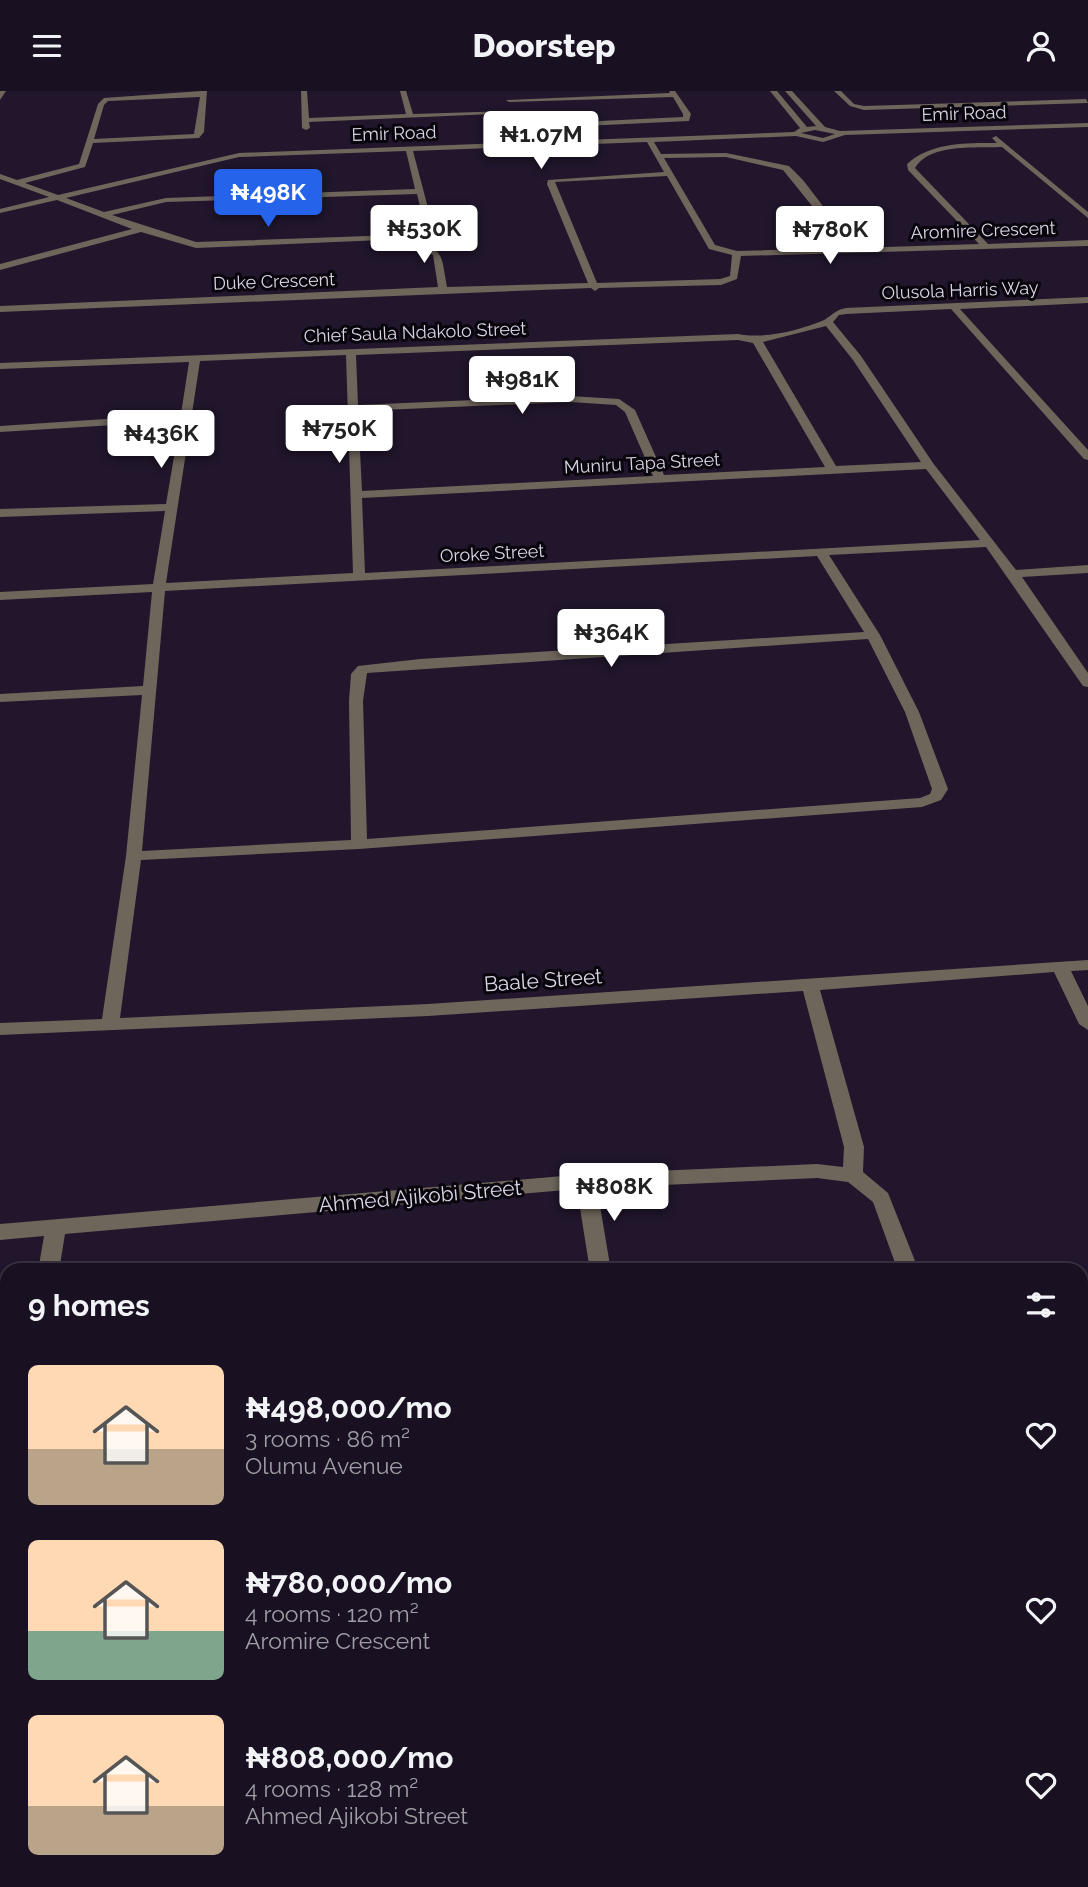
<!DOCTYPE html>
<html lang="en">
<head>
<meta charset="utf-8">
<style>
  body { margin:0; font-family:Raleway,sans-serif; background:#261e2e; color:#f1f3f6; height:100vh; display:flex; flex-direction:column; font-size:26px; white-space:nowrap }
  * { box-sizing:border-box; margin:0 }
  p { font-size:23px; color:#9f9da5 }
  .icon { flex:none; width:38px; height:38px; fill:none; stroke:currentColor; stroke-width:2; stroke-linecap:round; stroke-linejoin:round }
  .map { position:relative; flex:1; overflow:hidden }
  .sheet { position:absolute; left:0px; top:1172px; width:1088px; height:625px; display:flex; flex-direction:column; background:#191021; border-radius:21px 21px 0 0; box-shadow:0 4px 10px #0003,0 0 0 2px #37303f }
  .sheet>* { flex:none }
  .price { position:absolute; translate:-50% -60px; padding:0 16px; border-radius:7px; background:#fff; color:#222; font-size:23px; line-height:46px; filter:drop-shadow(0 2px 4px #0008) }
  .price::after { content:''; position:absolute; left:50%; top:42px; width:21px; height:16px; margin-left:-10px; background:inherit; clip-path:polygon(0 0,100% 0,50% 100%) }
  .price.active { background:#2563eb; color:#fff }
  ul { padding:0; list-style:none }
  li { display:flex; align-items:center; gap:21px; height:175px; padding:0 28px }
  li span { display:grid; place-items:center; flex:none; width:196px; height:140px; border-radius:10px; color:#555 }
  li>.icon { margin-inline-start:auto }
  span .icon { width:84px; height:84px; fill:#fffc; stroke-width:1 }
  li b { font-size:30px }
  h2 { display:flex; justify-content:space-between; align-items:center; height:84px; padding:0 28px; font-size:30px }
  header { display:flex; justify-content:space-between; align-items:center; height:91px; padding:0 28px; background:#191021; font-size:32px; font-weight:800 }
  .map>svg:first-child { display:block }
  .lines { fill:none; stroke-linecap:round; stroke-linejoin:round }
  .minor { fill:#6e665b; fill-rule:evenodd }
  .labels { text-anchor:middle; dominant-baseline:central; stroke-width:6; stroke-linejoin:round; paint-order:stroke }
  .far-street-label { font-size:18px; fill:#dbd4e3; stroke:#08050d }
  .street-label { font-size:21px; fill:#dbd4e3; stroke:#08050d }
</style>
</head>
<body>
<header><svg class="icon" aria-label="menu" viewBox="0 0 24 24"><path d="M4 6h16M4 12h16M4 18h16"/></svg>Doorstep<svg class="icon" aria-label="person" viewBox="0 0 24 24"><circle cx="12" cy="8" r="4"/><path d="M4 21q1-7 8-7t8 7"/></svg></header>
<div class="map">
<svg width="1088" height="1796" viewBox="0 0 1088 1796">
  <rect width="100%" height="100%" fill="#21162c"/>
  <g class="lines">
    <path class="minor" d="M0,0H6L0,9Z
      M201,0H207L204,41L199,47L93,52L85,76L25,92L58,104L239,62L794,41L800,37L770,0H777L807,36L816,35L785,0H792L825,36L840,40L1088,32V36L845,44L823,51L796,45L654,51L661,63L726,62L789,75L803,89L855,157L979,153L908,79L907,73C931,51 967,52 997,52L992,47L996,45L1088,121V127L1002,56C978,57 929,52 915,77L988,153L1088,149V155L741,165L737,188L721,194L599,197L595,200L591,197L0,221V215L438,196L433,164L405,148L196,157L141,141L0,179V173L132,138L57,109L0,122V118L49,106L0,88V83L17,89L79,73L98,13L104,7ZM200,6L194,43L94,48L104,14L108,10ZM815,39L835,43L823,47L801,42ZM647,51L664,81L548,89L547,93L588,192L447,196C441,163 445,162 414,146L423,141L432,132L413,60ZM406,60L415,98L166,107L104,121L66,107L239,66ZM726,66L783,79L846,157L737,160L715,154L664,67ZM667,85L709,158L732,164L730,185L720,188L597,192L555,91ZM417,103L424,132L413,140L396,144L196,151L112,124L166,111Z
      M301,0H307L309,27L406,23L400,0H406L413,23L514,20L518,22L309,31L310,37L306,39L302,37Z
      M669,0H675L691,23L689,30L520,38L517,34L683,26V23L673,6L509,11L506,9L670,2Z
      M834,0H841L854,13L864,15L1086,8L1088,12L864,19L850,15Z
      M1088,206V212L960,218L1088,359V369L1084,368L951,218L846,223L839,224L833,231L861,265L933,372L1016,479L1088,474V482L1022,486L1088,582V596L1083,595L986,456L829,464L880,544L919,621L948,698L941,709L922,716L359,758L141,769L120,927L428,913L1088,869V879L1071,880L1088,915V939L1079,933L1054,881L820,899L864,1056L863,1081L888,1102L919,1180H898L873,1111L848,1091L817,1087L597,1097L611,1180H590L577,1098L65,1143L59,1180H38L44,1145L0,1149V1133L586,1083L817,1073L843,1076L844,1056L803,900L428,925L0,944V932L102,928L126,765L142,604L0,611V603L143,595L152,501L0,509V501L153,493L165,420L0,426V418L166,413L180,330L0,341V335L181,323L189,271L0,278V272L738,243C764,248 797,240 822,230C831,226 834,219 846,217ZM826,235L853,269L921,371L836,375L763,251ZM738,249L753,252L825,376L664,384L635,319L619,308L570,305L358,314L356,264ZM346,264L353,482L166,492L200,270ZM570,311L616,314L625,321L653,385L362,400L358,320ZM926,378L980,449L365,482L362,407ZM817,465L864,541L420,568L358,575L351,583L349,610L351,749L142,760L165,500ZM868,548L905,621L932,698L930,703L920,707L367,748L363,610L367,582Z
      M1088,1622V1648L1082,1649V1624Z
      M7,1725V1753L0,1754V1726Z
      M771,1790H799L800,1796H772Z"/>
  </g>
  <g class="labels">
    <g class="far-street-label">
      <text transform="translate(964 22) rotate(-2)">Emir Road</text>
      <text transform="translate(394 42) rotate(-2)">Emir Road</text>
      <text transform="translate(983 139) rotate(-2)">Aromire Crescent</text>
      <text transform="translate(274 190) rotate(-2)">Duke Crescent</text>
      <text transform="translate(960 199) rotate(-2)">Olusola Harris Way</text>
      <text transform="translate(415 241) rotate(-2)">Chief Saula Ndakolo Street</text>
      <text transform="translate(642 372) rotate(-3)">Muniru Tapa Street</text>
      <text transform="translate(492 462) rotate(-3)">Oroke Street</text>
    </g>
    <g class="street-label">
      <text transform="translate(543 889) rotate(-4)">Baale Street</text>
      <text transform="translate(420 1105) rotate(-5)">Ahmed Ajikobi Street</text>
    </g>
  </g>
</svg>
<b class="price" style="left:541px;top:80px">₦1.07M</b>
<b class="price active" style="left:268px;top:138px">₦498K</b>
<b class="price" style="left:424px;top:174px">₦530K</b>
<b class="price" style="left:830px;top:175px">₦780K</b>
<b class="price" style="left:522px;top:325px">₦981K</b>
<b class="price" style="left:339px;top:374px">₦750K</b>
<b class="price" style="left:161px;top:379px">₦436K</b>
<b class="price" style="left:611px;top:578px">₦364K</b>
<b class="price" style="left:614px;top:1132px">₦808K</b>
<section class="sheet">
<h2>9 homes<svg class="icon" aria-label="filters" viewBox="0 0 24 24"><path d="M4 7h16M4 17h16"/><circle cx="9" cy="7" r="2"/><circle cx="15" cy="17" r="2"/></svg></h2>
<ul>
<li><span style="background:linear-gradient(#ffd9b3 60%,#b9a48a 0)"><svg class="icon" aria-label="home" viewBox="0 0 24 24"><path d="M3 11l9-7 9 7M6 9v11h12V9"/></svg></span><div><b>₦498,000/mo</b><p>3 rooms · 86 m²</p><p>Olumu Avenue</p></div><svg class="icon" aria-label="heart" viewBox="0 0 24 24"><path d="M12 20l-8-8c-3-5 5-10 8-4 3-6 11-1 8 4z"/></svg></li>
<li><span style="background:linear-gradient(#ffd9b3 65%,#7fa58c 0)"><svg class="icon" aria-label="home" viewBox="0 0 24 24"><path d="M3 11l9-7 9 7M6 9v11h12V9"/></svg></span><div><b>₦780,000/mo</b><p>4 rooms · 120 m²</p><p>Aromire Crescent</p></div><svg class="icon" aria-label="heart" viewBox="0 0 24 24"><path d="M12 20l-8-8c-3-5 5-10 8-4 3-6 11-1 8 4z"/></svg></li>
<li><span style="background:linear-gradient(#ffd9b3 65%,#b9a48a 0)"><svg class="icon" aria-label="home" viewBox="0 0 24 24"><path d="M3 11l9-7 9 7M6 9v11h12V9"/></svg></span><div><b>₦808,000/mo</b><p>4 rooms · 128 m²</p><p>Ahmed Ajikobi Street</p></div><svg class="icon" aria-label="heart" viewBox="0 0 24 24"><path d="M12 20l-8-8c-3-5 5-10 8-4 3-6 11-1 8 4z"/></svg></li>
</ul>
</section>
</div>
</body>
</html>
